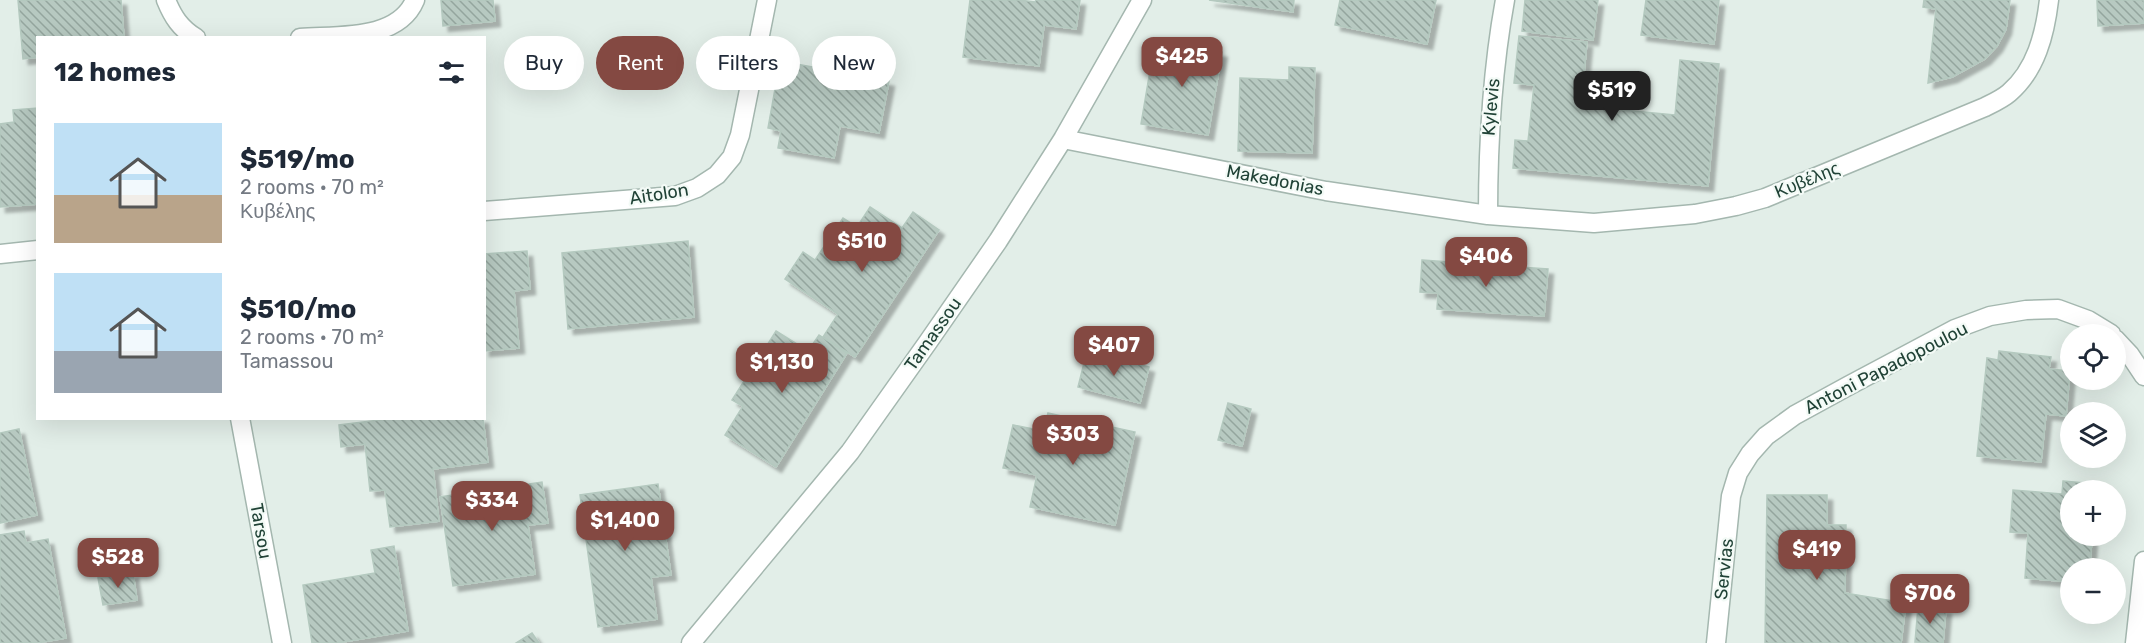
<!DOCTYPE html>
<html lang="en">
<head>
<meta charset="utf-8">
<style>
  body { margin:0; font-family:Rubik,sans-serif; background:#f6f6f7; color:#1f2937; height:100vh; display:flex; flex-direction:column; font-size:22px; white-space:nowrap }
  * { box-sizing:border-box; margin:0 }
  p { font-size:20px; color:#747a83 }
  .icon { flex:none; width:33px; height:33px; fill:none; stroke:currentColor; stroke-width:2; stroke-linecap:round; stroke-linejoin:round }
  .map { position:relative; flex:1; overflow:hidden }
  .details { position:absolute; left:36px; top:36px; width:450px; height:384px; display:flex; flex-direction:column; background:#fff; border-radius:0px; box-shadow:0 6px 24px #0002 }
  .details>* { flex:none }
  .top-card { position:absolute; left:504px; top:36px; width:570px; height:54px; display:flex; gap:12px }
  .controls { position:absolute; left:2060px; top:324px; display:grid; gap:12px }
  .controls a { display:grid; place-items:center; width:66px; height:66px; border-radius:50%; background:#fff; box-shadow:0 6px 24px #0002; font-size:30px }
  .price { position:absolute; translate:-50% -51px; padding:0 14px; border-radius:12px; background:#844942; color:#fff; font-size:20px; line-height:39px; filter:drop-shadow(0 2px 3px #0008) }
  .price::after { content:''; position:absolute; left:50%; top:36px; width:18px; height:14px; margin-left:-9px; background:inherit; clip-path:polygon(0 0,100% 0,50% 100%) }
  .price.current { background:#222; color:#fff }
  ul { padding:0; list-style:none }
  li { display:flex; align-items:center; gap:18px; height:150px; padding:0 18px }
  li span { display:grid; place-items:center; flex:none; width:168px; height:120px; border-radius:0px; color:#555 }
  li>.icon { margin-inline-start:auto }
  span .icon { width:72px; height:72px; fill:#fffc; stroke-width:1 }
  li b { font-size:26px }
  h2 { display:flex; justify-content:space-between; align-items:center; height:72px; padding:0 18px; font-size:26px }
  .pill { padding:0 21px; border-radius:27px; background:#fff; box-shadow:0 6px 24px #0002; font-size:21px; line-height:54px }
  .pill.current { background:#844942; color:#fff }
  .map>svg:first-child { display:block }
  .building { fill:url(#building-back-hatch); stroke:#b4c9bf; stroke-width:1.5; filter:url(#shadow) }
  .lines { fill:none; stroke-linecap:round; stroke-linejoin:round }
  .street-casing { stroke:#a4b7af; stroke-width:21 }
  .street { stroke:#fff; stroke-width:18 }
  .labels { text-anchor:middle; dominant-baseline:central; stroke-width:4.5; stroke-linejoin:round; paint-order:stroke }
  .street-label { font-size:18px; fill:#204236; stroke:#f3faf6 }
</style>
</head>
<body>
<div class="map">
<svg width="2144" height="643" viewBox="0 0 2144 643">
  <defs>
    <pattern id="building-back-hatch" width="6" height="6" patternUnits="userSpaceOnUse" patternTransform="scale(1.5)"><rect width="6" height="6" fill="#b7c9c1"/><path d="M-1 5l2 2M0 0l6 6M5-1l2 2" fill="none" stroke="#94a59e"/></pattern>
    <filter id="shadow"><feDropShadow dx="5.5" dy="5.5" stdDeviation="1.5" flood-color="#0004"/></filter>
  </defs>
  <rect width="100%" height="100%" fill="#e2eee8"/>
  <path class="building" d="M18,0H121L124,38H38V57L23,59Z
    M441,0H493L495,21L443,26Z
    M970,0H1019L1035,2L1036,0H1080L1076,29L1044,25L1039,66L963,57Z
    M1209,0H1294L1293,12Z
    M1340,0H1436L1427,44L1335,25Z
    M1525,0H1598L1593,40L1522,31Z
    M1646,0H1719L1714,44L1641,35Z
    M1924,0H2010L2006,29L1997,46L1985,59L1952,77L1928,83L1936,9L1923,7Z
    M2097,0H2144V23L2098,26Z
    M1519,36L1587,42L1581,106L1675,115L1680,60L1719,64L1708,186L1513,168L1515,140L1528,141L1534,85L1514,83Z
    M1155,41L1222,52L1208,135L1141,124Z
    M780,61L889,81L879,133L840,126L834,158L778,148L781,131L768,128Z
    M1289,67L1315,68L1312,153L1238,151L1240,78L1289,80Z
    M38,108V204L0,207V124L14,122L13,110Z
    M870,207L902,228L913,212L939,230L855,357L823,337L838,314L785,279L803,252L815,260L843,218L857,227Z
    M688,241L694,317L568,329L562,253Z
    M527,251L530,289L514,291L519,348L484,351V254Z
    M1422,260L1548,269L1544,316L1437,309L1438,293L1420,292Z
    M776,331L808,351L819,335L847,353L776,467L725,435L743,406L732,400Z
    M1087,351L1149,367L1140,403L1078,387Z
    M1999,351L2051,357L2049,369L2070,371L2066,416L2046,414L2041,462L1977,456L1987,358L1998,360Z
    M1228,403L1251,409L1242,446L1218,440Z
    M1048,413L1135,432L1115,525L1030,507L1037,475L1003,468L1013,425L1043,431Z
    M396,418H483L488,462L433,469L439,521L390,527L385,490L370,491L365,444L341,447L339,425Z
    M19,429L37,515L0,523V433Z
    M2063,481L2096,484V490H2070V536H2092L2090,568H2070V582L2025,578L2028,533L2010,532L2013,490L2062,494Z
    M542,482L548,523L528,525L535,574L453,586L440,497Z
    M658,484L671,575L651,577L657,619L598,627L580,495Z
    M1767,495H1827V525H1846L1845,593L1906,603L1901,643H1765Z
    M24,531L26,543L48,539L66,638L37,643H0V535Z
    M394,546L408,631L337,643H312L303,585L375,573L371,550Z
    M133,573L137,600L103,605L98,578Z
    M1918,607L1946,609L1943,643L1915,642Z
    M532,633L539,643H516Z"/>
  <g class="lines">
    <defs>
      <path id="street" d="M166,0C173,17 180,28 196,38
        M300,38C338,35 398,41 415,0
        M1063,139L1326,191L1488,215L1594,223L1695,214L1736,206L1765,198L1985,107C1993,103 2002,99 2009,93C2036,70 2045,34 2049,0
        M484,211L675,196L697,188L717,175L732,157L740,135L767,0
        M1488,215C1488,143 1492,71 1505,0
        M0,254L38,250
        M2115,339L2130,355L2144,376
        M240,418L282,643
        M691,643L850,452L928,342L998,241L1063,139L1142,0
        M1716,643L1731,496L1738,473L1750,454L1766,436L1795,415L1848,386L1955,329L1990,316L2026,310L2058,309L2088,320L2111,334
        M2135,643L2144,561"/>
    </defs>
    <use href="#street" class="street-casing"/>
    <use href="#street" class="street"/>
  </g>
  <g class="labels">
    <g class="street-label">
      <text transform="translate(1491 107) rotate(-85)">Kylevis</text>
      <text transform="translate(1275 180) rotate(11)">Makedonias</text>
      <text transform="translate(1807 180) rotate(-22)">Κυβέλης</text>
      <text transform="translate(659 194) rotate(-9)">Aitolon</text>
      <text transform="translate(933 334) rotate(-55)">Tamassou</text>
      <text transform="translate(1886 368) rotate(-27)">Antoni Papadopoulou</text>
      <text transform="translate(261 531) rotate(80)">Tarsou</text>
      <text transform="translate(1724 569) rotate(-84)">Servias</text>
    </g>
  </g>
</svg>
<div class="controls">
<a><svg class="icon" aria-label="locate" viewBox="0 0 24 24"><circle cx="12" cy="12" r="6"/><path d="M12 2v4M12 18v4M2 12h4M18 12h4"/></svg></a>
<a><svg class="icon" aria-label="layers" viewBox="0 0 24 24"><path d="M12 4l9 5-9 5-9-5zM3 14l9 5 9-5"/></svg></a>
<a>+</a>
<a>−</a>
</div>
<b class="price" style="left:1182px;top:88px">$425</b>
<b class="price current" style="left:1612px;top:122px">$519</b>
<b class="price" style="left:862px;top:273px">$510</b>
<b class="price" style="left:1486px;top:288px">$406</b>
<b class="price" style="left:1114px;top:377px">$407</b>
<b class="price" style="left:782px;top:394px">$1,130</b>
<b class="price" style="left:1073px;top:466px">$303</b>
<b class="price" style="left:492px;top:532px">$334</b>
<b class="price" style="left:625px;top:552px">$1,400</b>
<b class="price" style="left:1817px;top:581px">$419</b>
<b class="price" style="left:118px;top:589px">$528</b>
<b class="price" style="left:1930px;top:625px">$706</b>
<div class="top-card">
<a class="pill">Buy</a>
<a class="pill current">Rent</a>
<a class="pill">Filters</a>
<a class="pill">New</a>
</div>
<section class="details">
<h2>12 homes<svg class="icon" aria-label="filters" viewBox="0 0 24 24"><path d="M4 7h16M4 17h16"/><circle cx="9" cy="7" r="2"/><circle cx="15" cy="17" r="2"/></svg></h2>
<ul>
<li><span style="background:linear-gradient(#bfe0f5 60%,#b9a48a 0)"><svg class="icon" aria-label="home" viewBox="0 0 24 24"><path d="M3 11l9-7 9 7M6 9v11h12V9"/></svg></span><div><b>$519/mo</b><p>2 rooms · 70 m²</p><p>Κυβέλης</p></div></li>
<li><span style="background:linear-gradient(#bfe0f5 65%,#9aa5b1 0)"><svg class="icon" aria-label="home" viewBox="0 0 24 24"><path d="M3 11l9-7 9 7M6 9v11h12V9"/></svg></span><div><b>$510/mo</b><p>2 rooms · 70 m²</p><p>Tamassou</p></div></li>
</ul>
</section>
</div>
</body>
</html>
